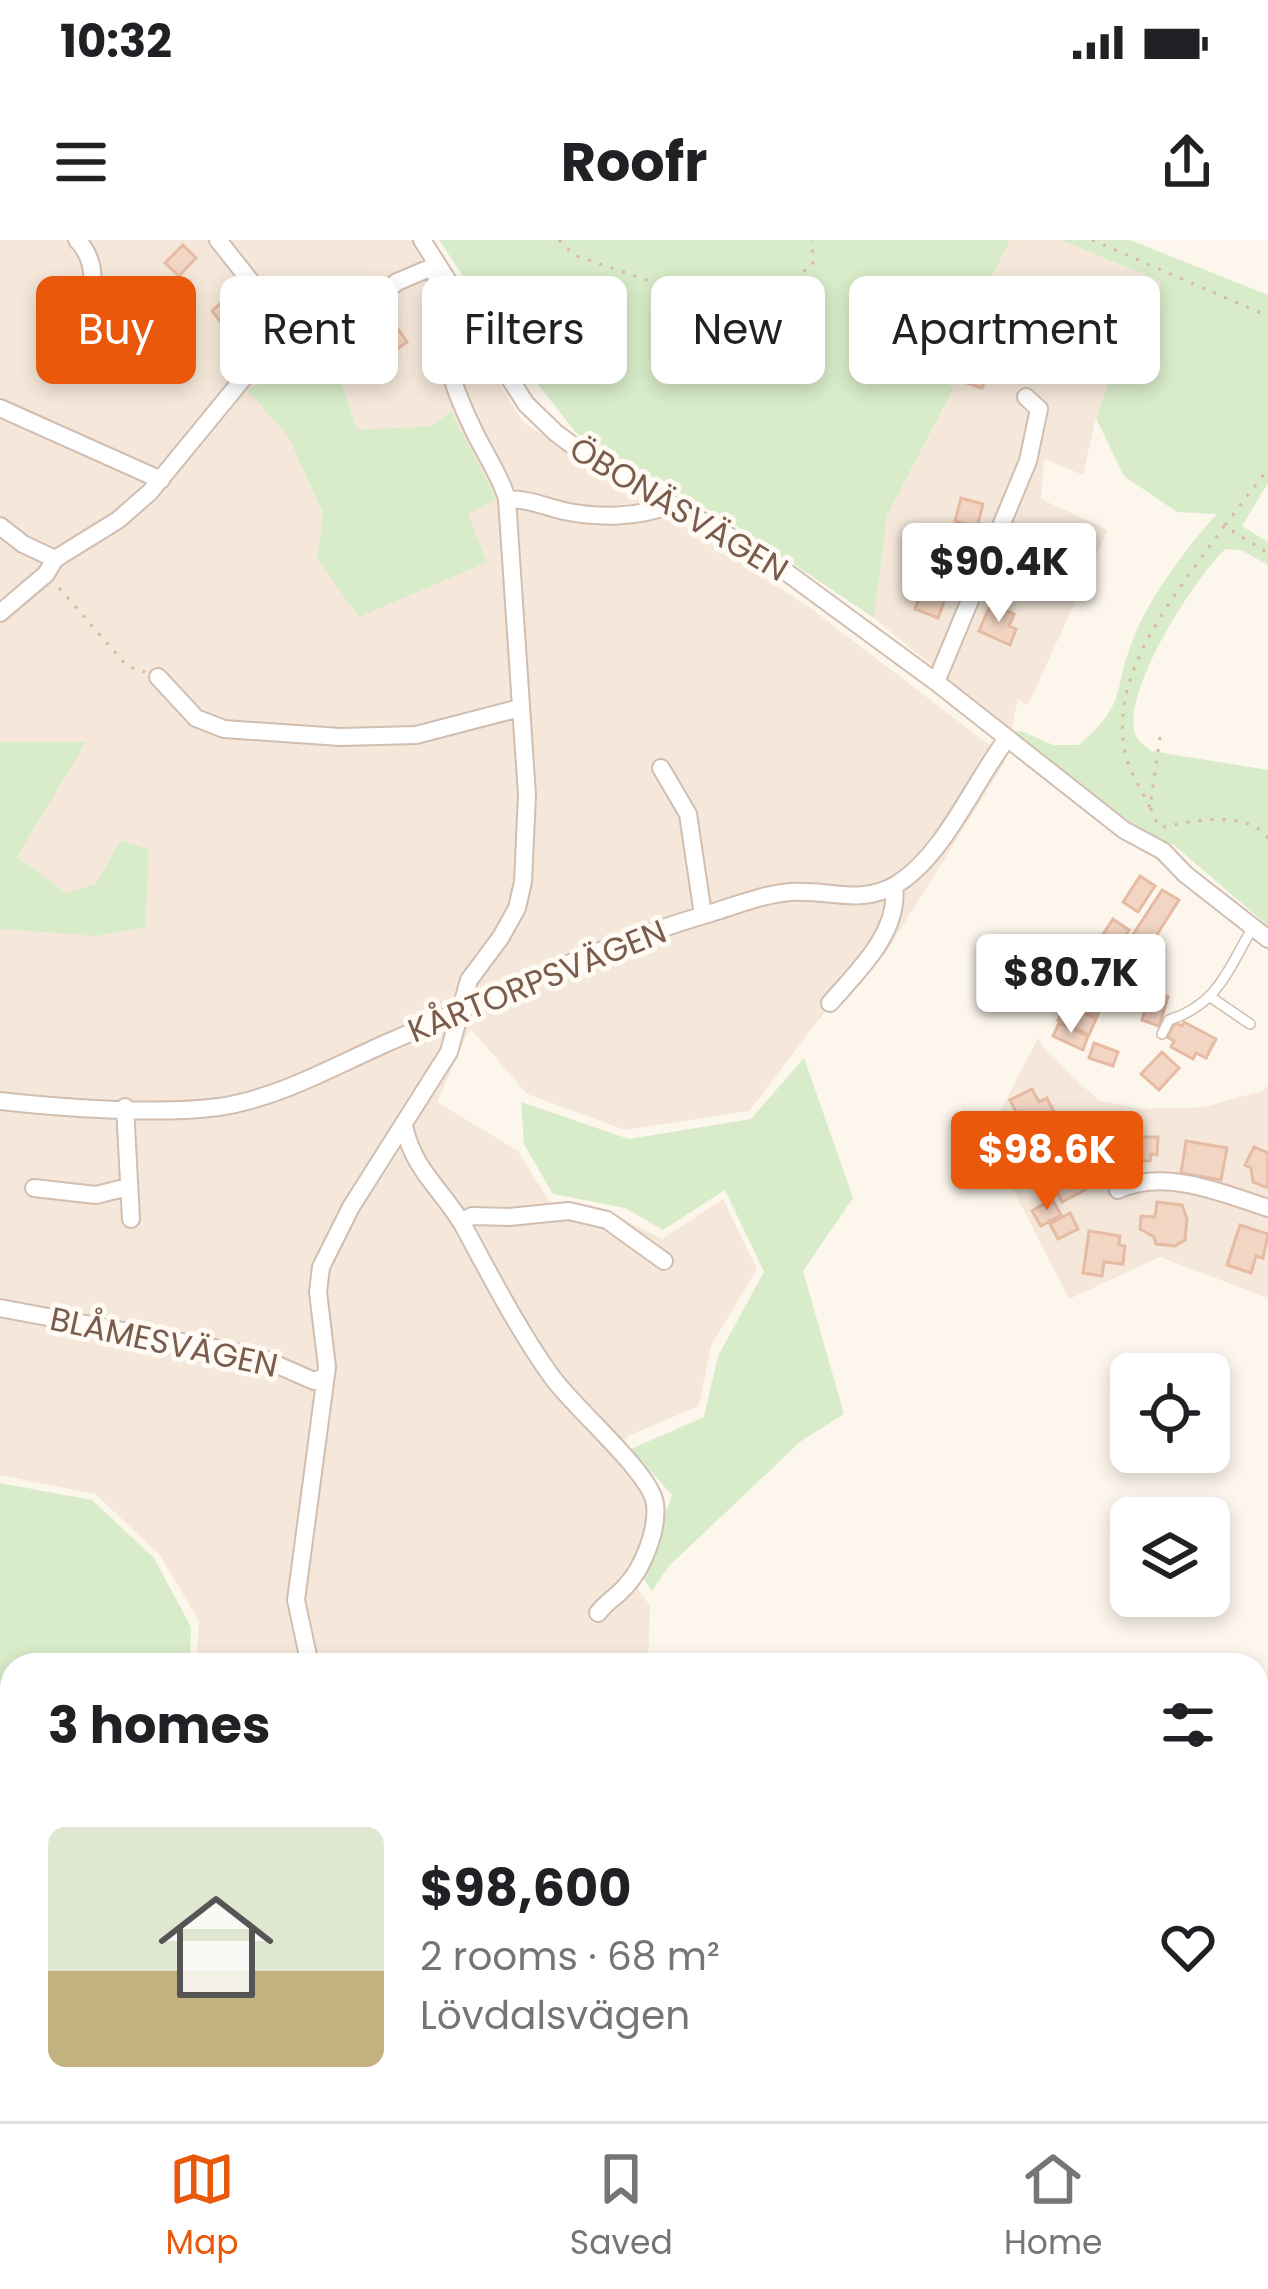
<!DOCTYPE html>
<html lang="en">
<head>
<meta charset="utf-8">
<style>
  body { margin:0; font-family:Poppins,sans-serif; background:#f6f6f6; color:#202124; height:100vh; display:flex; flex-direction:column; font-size:45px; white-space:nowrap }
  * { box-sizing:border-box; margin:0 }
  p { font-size:39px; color:#757577 }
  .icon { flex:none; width:66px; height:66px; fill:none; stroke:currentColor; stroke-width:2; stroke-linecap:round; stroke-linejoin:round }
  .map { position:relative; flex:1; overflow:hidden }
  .side { position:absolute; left:0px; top:1413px; width:1269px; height:468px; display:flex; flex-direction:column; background:#fff; border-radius:36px 36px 0 0; box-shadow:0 6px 18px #0003 }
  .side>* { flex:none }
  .guide { position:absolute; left:36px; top:36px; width:1197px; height:108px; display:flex; gap:24px }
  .fabs { position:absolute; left:1110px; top:1113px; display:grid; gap:24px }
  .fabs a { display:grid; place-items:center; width:120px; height:120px; border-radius:18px; background:#fff; box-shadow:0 6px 18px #0003; font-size:60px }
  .price { position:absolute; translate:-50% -102px; padding:0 27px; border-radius:12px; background:#fff; color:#222; font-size:39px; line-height:78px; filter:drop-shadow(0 3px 6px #0008) }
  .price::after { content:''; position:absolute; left:50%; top:72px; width:36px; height:27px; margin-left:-18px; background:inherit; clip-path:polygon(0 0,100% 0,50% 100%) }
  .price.active { background:#ea580c; color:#fff }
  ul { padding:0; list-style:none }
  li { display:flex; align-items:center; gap:36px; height:300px; padding:0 48px }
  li+li { border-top:3px solid #e0e0e0 }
  li span { display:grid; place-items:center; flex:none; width:336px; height:240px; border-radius:18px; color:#555 }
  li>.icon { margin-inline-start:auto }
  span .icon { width:144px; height:144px; fill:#fffc; stroke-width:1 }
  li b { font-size:51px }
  h2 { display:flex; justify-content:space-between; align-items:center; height:144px; padding:0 48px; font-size:51px }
  .pill { padding:0 42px; border-radius:18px; background:#fff; box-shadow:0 6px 18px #0003; font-size:42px; line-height:108px }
  .pill.active { background:#ea580c; color:#fff }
  .status { display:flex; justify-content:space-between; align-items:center; height:84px; padding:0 60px; background:#fff; direction:ltr }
  .status svg { height:33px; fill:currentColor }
  header { display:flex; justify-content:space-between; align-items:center; height:156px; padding:0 48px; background:#fff; font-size:54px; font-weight:700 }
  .menu { display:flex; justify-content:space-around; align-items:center; height:168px; border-top:3px solid #e0e0e0; background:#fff; font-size:33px; color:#757577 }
  .menu a { display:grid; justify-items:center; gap:6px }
  .menu .active { color:#ea580c }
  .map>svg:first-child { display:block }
  .residential { fill:#f5e8da; fill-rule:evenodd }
  .green { fill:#d8ecc9 }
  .building { fill:#f3d5c3; stroke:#e6bba3; stroke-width:3 }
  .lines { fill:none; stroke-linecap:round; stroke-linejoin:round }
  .lane-casing { stroke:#d1beb0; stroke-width:12 }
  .street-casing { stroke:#d1beb0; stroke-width:20 }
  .path { stroke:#d9b8a5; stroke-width:3; stroke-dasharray:3 9; stroke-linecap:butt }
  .lane { stroke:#fff; stroke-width:9 }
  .street { stroke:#fff; stroke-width:16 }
  .labels { text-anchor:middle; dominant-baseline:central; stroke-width:10; stroke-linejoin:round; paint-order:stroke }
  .street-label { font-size:33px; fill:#7a5c4d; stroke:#fffaf3 }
</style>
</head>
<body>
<div class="status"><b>10:32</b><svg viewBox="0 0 49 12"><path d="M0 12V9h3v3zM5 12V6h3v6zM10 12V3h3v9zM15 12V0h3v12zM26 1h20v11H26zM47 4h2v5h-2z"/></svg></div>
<header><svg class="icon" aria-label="menu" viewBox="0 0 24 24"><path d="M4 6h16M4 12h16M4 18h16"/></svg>Roofr<svg class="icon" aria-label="share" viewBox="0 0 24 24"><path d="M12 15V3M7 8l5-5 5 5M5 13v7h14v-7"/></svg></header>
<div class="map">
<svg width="1268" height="1881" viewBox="0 0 1268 1881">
  <rect width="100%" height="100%" fill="#fdf6ec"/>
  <path class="residential" d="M0,0H413L523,182L809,367L992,507L1005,522L885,714L821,777L749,871L625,890L527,854L470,788L437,862L518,911L549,961L616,975L662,999L723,959L757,1029L711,1106L699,1166L628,1196L613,1212L649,1258L645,1305L624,1330L650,1366L648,1425H196L199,1381L159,1314L95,1254L0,1235V692L96,644L66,653L17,617L85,503L0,502ZM329,113L358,191L432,186L450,172L468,274L317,319L323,275L288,196Z
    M1010,0H1061L1163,42L1114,128L1096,178L1083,235L1044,219L1041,259L1108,290L1028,465L1018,459L1011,491L874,378L887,276L954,149L887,108L885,87L958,105Z
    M1038,798L1046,811L1098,860L1139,869L1204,867L1262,851L1268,845V1058L1160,1017L1069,1059L990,904L991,889Z"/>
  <path class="green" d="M439,0H1010L958,106L885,88L887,109L954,148L887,276L874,378L738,287L577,194L521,123Z
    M1061,0H1130L1268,55V243L1242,286L1268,302V325L1241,310L1225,309C1193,341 1127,443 1134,490C1136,500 1143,505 1151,511L1268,530V686L1174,605L1143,592L1011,491H1021L1053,505H1079C1129,461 1112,453 1133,399C1150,356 1186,308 1217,274L1177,272L1124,236L1096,178L1114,128L1162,42Z
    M329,112L358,190L432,186L451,171L496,259L468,275L487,322L359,377L317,319L323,274L288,196L247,150Z
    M0,502H86L17,617L66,653L96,644L121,600L149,610L145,687L95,696L5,689L0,692Z
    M804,818L853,958L803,1031L844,1174L801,1201L669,1326L652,1351L642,1337L672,1255L631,1209L704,1177L718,1116L764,1032L725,950L663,990L625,968L553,954L524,904L521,862L629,899L751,879Z
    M0,1243L92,1260L154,1318L191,1387L190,1425H12V1777L0,1785Z"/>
  <path class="building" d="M183,5L196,18L179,36L165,23Z
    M229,56L243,71L225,87L212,71Z
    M391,79L407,102L376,123L360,100Z
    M1051,105L1089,119L1081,141L1042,127Z
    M954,123L987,134L982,148L949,137Z
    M961,258L983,264L977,287L955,281Z
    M1021,294L1046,302L1037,328L1013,320Z
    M926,340L949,348L938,378L915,369Z
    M991,364L1014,374L1009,386L1016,389L1010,405L979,391Z
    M1140,636L1155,646L1138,672L1123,662Z
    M1162,650L1179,660L1140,721L1123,710Z
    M1113,679L1129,690L1102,731L1086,720Z
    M1121,719L1141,727L1134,745L1114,736Z
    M1113,739L1168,757L1159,786L1142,780L1145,770L1138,768L1140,762L1112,758Z
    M1081,744L1106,757L1097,776L1071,763Z
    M1066,764L1096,779L1089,795L1058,780Z
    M1184,782L1216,799L1206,818L1196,813L1193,819L1171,807L1174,801L1167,797L1175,783L1182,786Z
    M1059,783L1088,796L1083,810L1053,796Z
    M1094,803L1118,812L1113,826L1089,818Z
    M1162,812L1179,828L1159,850L1141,834Z
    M1032,849L1039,862L1047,858L1060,884L1030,899L1010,860Z
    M1101,877L1110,896L1093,904L1084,886Z
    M1115,879L1141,881V897H1158L1157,915L1151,914L1150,921L1113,919Z
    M1017,898L1027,915L1009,926L999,909Z
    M1186,901L1227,908L1221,940L1181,933Z
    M1060,906L1061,909L1068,906L1075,921L1070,924L1073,930L1078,927L1087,943L1082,945L1085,950L1062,962L1053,944L1041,951L1034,938L1044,933L1036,918Z
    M1254,907L1268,913V948L1253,942L1251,928L1245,925Z
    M1052,959L1061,975L1041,986L1032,971Z
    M1157,962L1182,965L1187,979L1185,1000L1175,1006L1156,1004L1154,997L1140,989L1141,976L1155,977Z
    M1070,973L1078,989L1058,999L1050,984Z
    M1240,985L1268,994L1263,1018L1256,1016L1251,1033L1227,1025Z
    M1089,991L1120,996L1119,1005L1125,1006L1123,1024L1104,1022L1102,1036L1083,1033Z"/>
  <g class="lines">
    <defs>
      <path id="lane" d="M1212,758L1250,784
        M1162,794L1169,780C1219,764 1228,729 1253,687"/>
      <path id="street" d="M77,0C104,27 90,67 80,99
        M218,0L304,109
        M422,0L526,164L556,193L595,222L763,315L936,442L1124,590L1163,611L1185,634L1268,699
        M0,168L161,240
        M0,286L23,304L55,319
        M0,373L46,334L55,319L118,280L150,252L255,124L304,109L333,93L397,42L437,25C433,83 448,139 474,191C485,214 500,235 507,259
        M158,437L196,478L224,489L340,497L416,495L520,468
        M936,442L1028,221L1039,169L1026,157
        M661,528L688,574L703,675
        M830,763C858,731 900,692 894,646
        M0,861C60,868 160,875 219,867C279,858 334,826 389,802C495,756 600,705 711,673C737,665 764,654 791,652C829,649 861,666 897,644C943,616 973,544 1006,500
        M125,867L131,979
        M404,886C414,932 444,951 464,987C491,1037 519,1091 552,1137C575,1169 652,1234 655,1264C658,1290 643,1329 624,1348C616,1357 606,1362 598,1373
        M34,948L96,955L128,947
        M1118,950C1165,928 1222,953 1268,968
        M461,982L472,976L509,977L569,971L607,980L664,1021
        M0,1068L257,1116L314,1141L325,1137
        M310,1425L296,1360L327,1127L318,1052L321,1027L351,967L449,812L469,740L501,697L517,668L523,642L527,555L507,259C529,259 543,266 564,271C598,278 637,278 670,265"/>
    </defs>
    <use href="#lane" class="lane-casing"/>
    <use href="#street" class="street-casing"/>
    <path class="path" d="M559,0L574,15L699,58L776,50L813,25L812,0
      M1092,0L1268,76
      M1225,285L1268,229
      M59,348L127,426L145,432
      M1160,497L1150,567L1160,589
      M1150,567C1140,548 1127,528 1124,506C1111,426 1182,347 1224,286L1268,313
      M1163,587C1193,581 1246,569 1268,598"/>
    <use href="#lane" class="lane"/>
    <use href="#street" class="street"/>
  </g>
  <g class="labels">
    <g class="street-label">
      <text transform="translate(679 269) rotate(31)">ÖBONÄSVÄGEN</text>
      <text transform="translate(537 741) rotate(-22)">KÅRTORPSVÄGEN</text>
      <text transform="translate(164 1102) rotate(12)">BLÅMESVÄGEN</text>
    </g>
  </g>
</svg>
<div class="fabs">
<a><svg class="icon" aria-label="locate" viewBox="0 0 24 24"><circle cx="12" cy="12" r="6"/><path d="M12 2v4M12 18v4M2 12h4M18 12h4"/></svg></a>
<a><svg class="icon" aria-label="layers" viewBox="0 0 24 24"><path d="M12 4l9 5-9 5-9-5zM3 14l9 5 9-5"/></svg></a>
</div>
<b class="price" style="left:999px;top:385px">$90.4K</b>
<b class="price" style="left:1071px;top:796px">$80.7K</b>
<b class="price active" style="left:1047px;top:973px">$98.6K</b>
<div class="guide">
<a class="pill active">Buy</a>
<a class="pill">Rent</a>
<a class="pill">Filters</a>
<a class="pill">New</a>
<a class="pill">Apartment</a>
</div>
<section class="side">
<h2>3 homes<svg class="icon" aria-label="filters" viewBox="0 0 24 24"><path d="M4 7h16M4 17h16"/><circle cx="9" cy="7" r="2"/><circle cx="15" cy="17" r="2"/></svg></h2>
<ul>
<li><span style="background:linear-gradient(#dfe7d0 60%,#c2b280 0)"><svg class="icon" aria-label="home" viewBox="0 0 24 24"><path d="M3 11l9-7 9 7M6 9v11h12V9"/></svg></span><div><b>$98,600</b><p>2 rooms · 68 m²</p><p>Lövdalsvägen</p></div><svg class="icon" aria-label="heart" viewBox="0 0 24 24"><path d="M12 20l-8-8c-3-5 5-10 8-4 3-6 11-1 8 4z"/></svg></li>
</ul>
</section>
</div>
<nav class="menu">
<a class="active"><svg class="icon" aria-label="map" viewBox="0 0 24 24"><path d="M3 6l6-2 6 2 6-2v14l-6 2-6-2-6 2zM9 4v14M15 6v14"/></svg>Map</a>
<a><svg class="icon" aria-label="saved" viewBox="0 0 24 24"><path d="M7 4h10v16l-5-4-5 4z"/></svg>Saved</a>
<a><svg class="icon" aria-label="home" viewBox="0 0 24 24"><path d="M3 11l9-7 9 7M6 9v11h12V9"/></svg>Home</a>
</nav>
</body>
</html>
